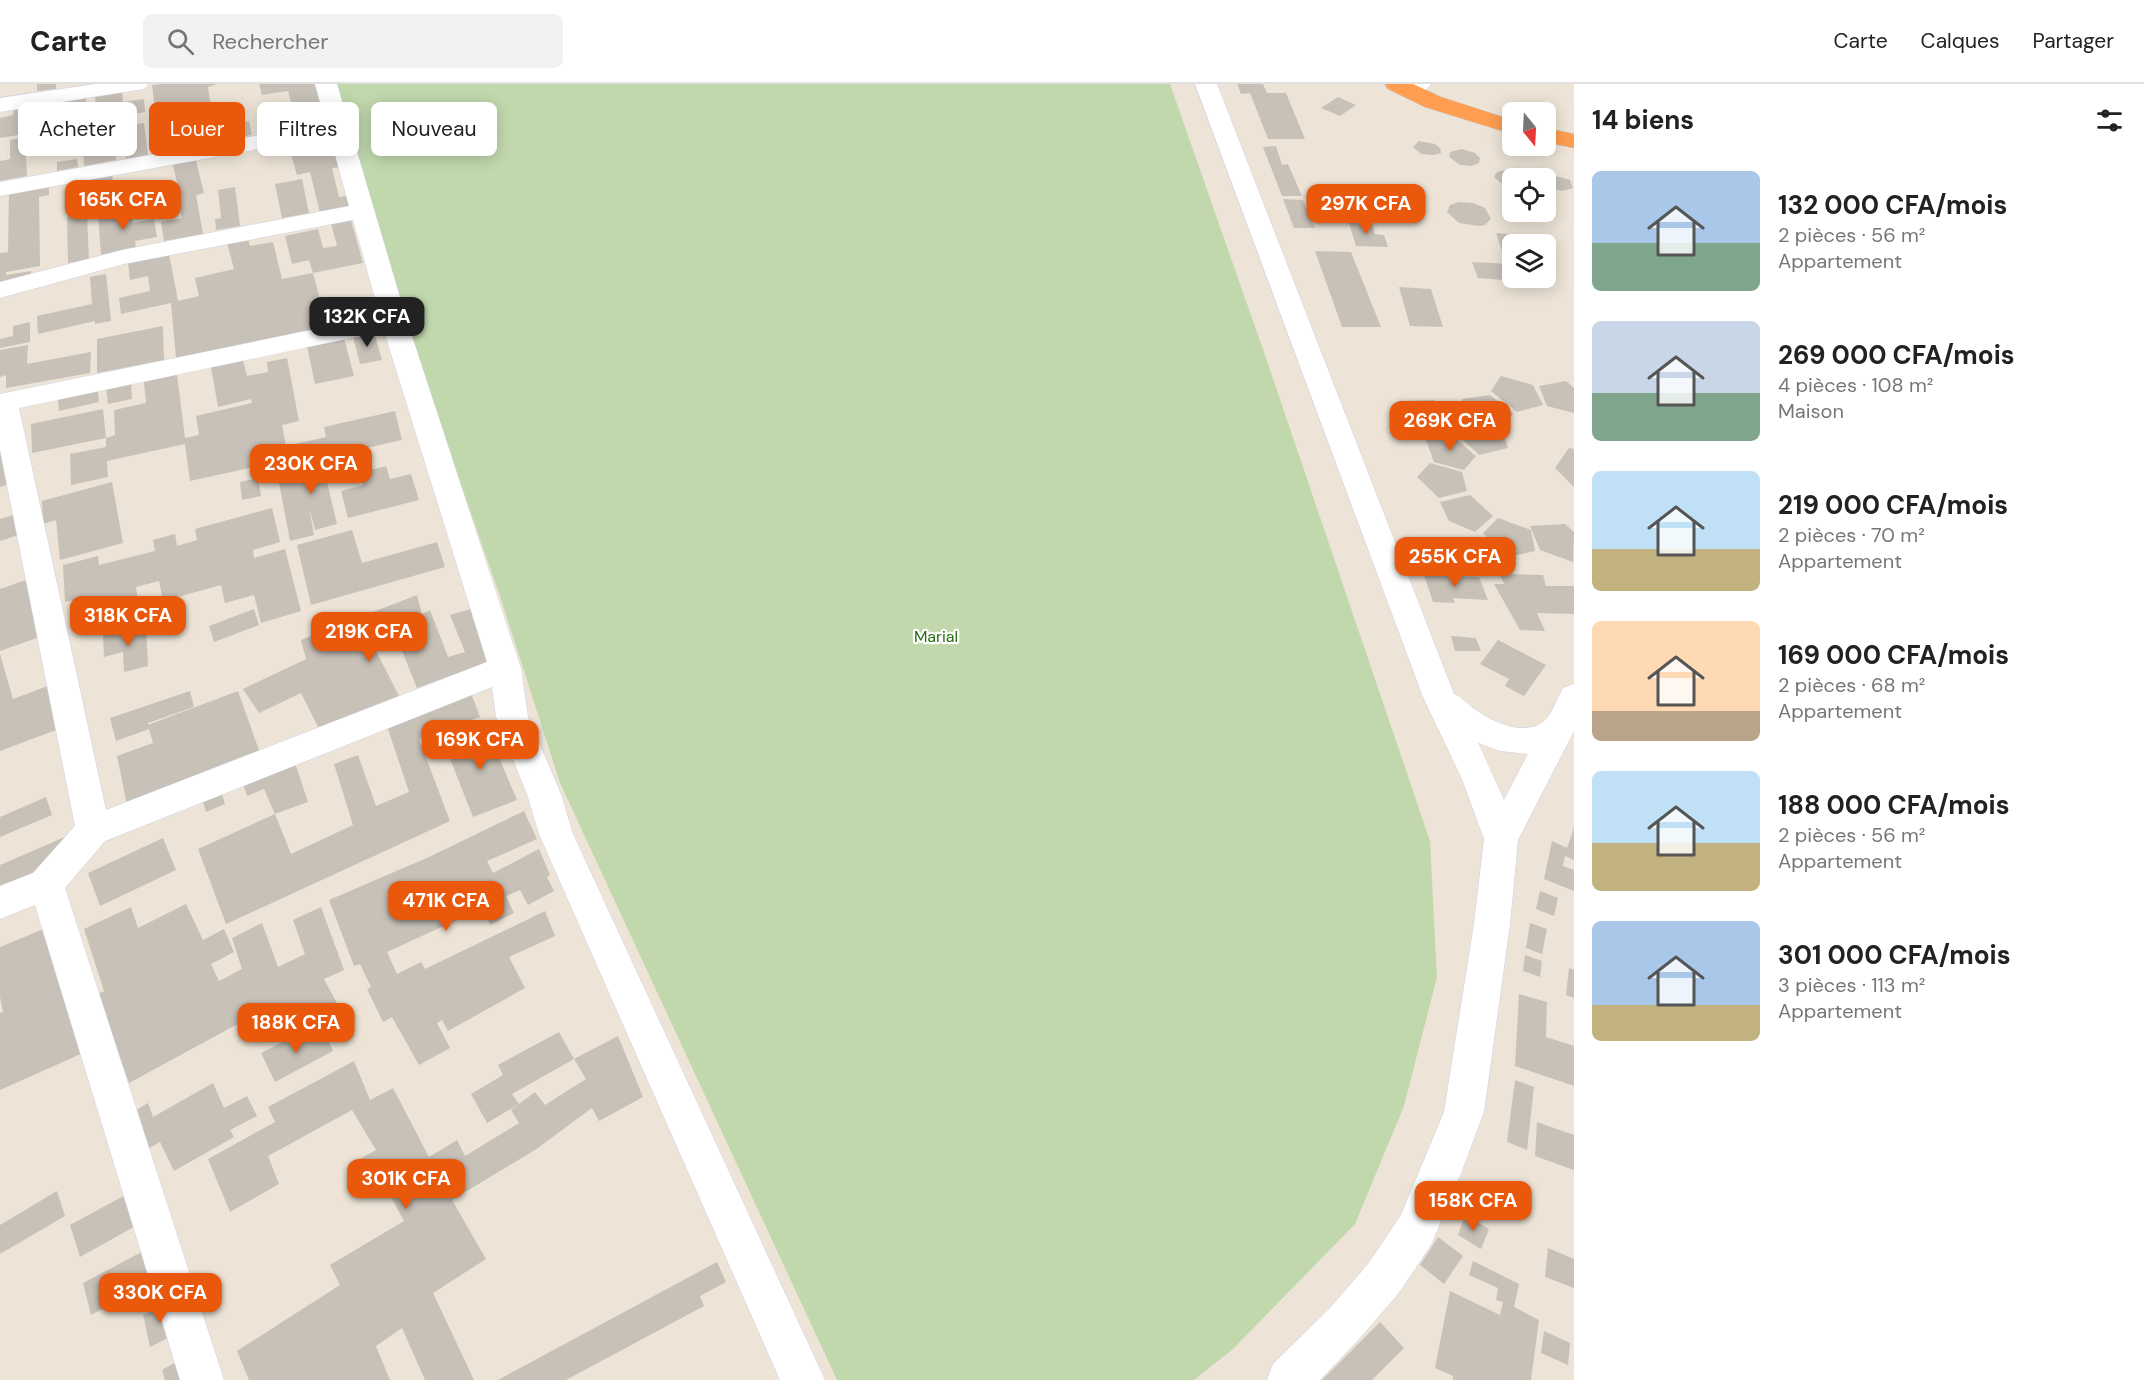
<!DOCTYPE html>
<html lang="fr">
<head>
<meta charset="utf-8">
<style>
  body { margin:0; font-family:"DM Sans",sans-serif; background:#f2f2f2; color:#222; height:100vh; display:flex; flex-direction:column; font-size:22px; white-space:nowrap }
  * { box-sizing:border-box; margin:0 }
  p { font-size:20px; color:#767676 }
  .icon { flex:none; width:33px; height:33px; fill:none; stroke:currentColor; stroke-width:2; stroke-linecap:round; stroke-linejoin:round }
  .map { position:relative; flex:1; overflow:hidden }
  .side { display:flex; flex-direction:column; background:#fff; width:570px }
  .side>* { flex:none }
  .banner { position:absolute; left:18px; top:18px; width:570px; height:54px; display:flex; gap:12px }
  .needle { width:39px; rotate:162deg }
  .buttons { position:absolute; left:1502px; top:18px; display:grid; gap:12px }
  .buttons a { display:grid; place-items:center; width:54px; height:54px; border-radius:9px; background:#fff; box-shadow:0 3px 15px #0003; font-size:30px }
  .price { position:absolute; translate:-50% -51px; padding:0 14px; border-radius:12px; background:#ea580c; color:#fff; font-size:20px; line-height:39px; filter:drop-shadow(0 2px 3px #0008) }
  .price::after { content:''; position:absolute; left:50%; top:36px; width:18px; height:14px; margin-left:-9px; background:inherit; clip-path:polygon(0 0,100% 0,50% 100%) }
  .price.selected { background:#222; color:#fff }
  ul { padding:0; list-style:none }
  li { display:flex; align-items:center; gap:18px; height:150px; padding:0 18px }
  li span { display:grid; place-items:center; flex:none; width:168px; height:120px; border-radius:9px; color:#555 }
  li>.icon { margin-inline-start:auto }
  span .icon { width:72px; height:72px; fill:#fffc; stroke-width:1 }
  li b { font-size:26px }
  h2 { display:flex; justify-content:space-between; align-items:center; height:72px; padding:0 18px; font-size:26px }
  .chip { padding:0 21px; border-radius:9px; background:#fff; box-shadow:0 3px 15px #0003; font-size:21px; line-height:54px }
  .chip.selected { background:#ea580c; color:#fff }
  header { display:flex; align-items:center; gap:36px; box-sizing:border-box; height:84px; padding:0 30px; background:#fff; border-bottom:2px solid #e0e0e0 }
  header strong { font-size:28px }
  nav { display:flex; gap:33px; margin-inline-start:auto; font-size:21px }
  .search { width:420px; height:54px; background:#f2f2f2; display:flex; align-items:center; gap:15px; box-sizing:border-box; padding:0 21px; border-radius:9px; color:#767676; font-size:22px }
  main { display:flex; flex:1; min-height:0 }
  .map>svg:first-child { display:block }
  .cemetery { fill:#c1d8ad }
  .building { fill:#c7c1b8 }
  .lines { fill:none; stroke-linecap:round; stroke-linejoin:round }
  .street-casing { stroke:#cdd1e3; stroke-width:1 }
  .highway-casing { stroke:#c7c7c7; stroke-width:1 }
  .street { fill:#fff; fill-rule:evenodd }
  .highway { fill:#ff9e50; fill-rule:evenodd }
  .labels { text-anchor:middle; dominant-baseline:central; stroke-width:4.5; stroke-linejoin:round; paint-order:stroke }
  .park-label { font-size:16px; fill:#236c11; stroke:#fff }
</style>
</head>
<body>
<header>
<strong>Carte</strong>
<div class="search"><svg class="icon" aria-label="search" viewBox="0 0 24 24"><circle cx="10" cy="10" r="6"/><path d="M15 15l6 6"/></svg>Rechercher</div>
<nav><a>Carte</a><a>Calques</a><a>Partager</a></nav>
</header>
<main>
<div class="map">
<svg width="1574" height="1296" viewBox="0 0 1574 1296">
  <rect width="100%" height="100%" fill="#ede4d7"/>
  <path class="cemetery" d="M332,0H1170L1267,277L1430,757L1437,893L1404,1022L1355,1140L1233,1265L1194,1296H837L560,699L500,512L395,212Z"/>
  <path class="building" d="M37,0H56V5L37,7Z
    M161,0H217L208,3L214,43L249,37L252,51L160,68L152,1Z
    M259,0H321L327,24L294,29L288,7L262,11Z
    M1237,0H1263L1267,9H1286L1305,55H1268L1250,9L1241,10Z
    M122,7L123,18L144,15L145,28L97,36L95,12Z
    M86,12L87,42L114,37L116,76L84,82L82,42L61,45V37L50,39V18Z
    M1338,13L1356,21L1340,32L1321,24Z
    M26,23V30L31,29V49L0,54V34L13,31L14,25Z
    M287,33L289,46L258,51L257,37Z
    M144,39L148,72L126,76L123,43Z
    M329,48L340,83L332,84L339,113L353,111L355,122L320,129L310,88L297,91L287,56Z
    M40,51L41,69L26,72L27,92L0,97V77L10,75V56Z
    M76,52V63L45,68L46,56Z
    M1419,57L1435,60L1440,64L1441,69L1434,71L1421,70L1413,63Z
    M1276,62L1282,81L1288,80L1302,112H1282L1263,63Z
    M1462,65L1475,69L1480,74L1479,79L1471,82L1460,81L1449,73L1450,68Z
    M195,73L204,109L196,111L203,150L164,157L161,138L182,134L178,115L181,114L172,78Z
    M77,75L78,83L57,87V78Z
    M1504,86L1513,88L1523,94H1512V103L1502,100L1494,93L1497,88Z
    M112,87L113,98L94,102L93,91Z
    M1552,91L1570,96L1573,104L1562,107L1548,103L1543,94Z
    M302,95L309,129L282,134L275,100Z
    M49,98V111L39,113L40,182L6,188V191L31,187V194L0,200V169L8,168L9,105Z
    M167,103L170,115L131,124L129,111Z
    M235,103L240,142L216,146L215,135L221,134L218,106Z
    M86,105L89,176L68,179L67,133L73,132V108Z
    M1379,113L1389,114L1395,121L1390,125L1379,124L1374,118Z
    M1283,115L1303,116L1315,144H1294Z
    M1459,118L1473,119L1485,124L1491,135L1485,141L1479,142L1459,139L1447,128L1450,121Z
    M131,124L133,139L154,135L157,153L135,157L136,164L101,171L98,130Z
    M351,136L363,179L313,189L309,176L292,180L285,152L318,145L323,164L337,162L331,139Z
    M1348,136L1371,137L1375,150L1384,151L1388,163L1356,162Z
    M1496,149L1520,151L1524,160H1512V179H1506Z
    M248,155L250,162L273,158L282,195L313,189L327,242L176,274L171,219L121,230L119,214L150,207L148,192L130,196L128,179L169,170L178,217L199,212L195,194L234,185L227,159Z
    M1315,167L1351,168L1381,243H1342Z
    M1472,178L1509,180L1515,197L1478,194Z
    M106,190L111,237L95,240V237L38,250L37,232L92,220L90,193Z
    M1399,203L1431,205L1443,243L1410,242Z
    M30,238V258L0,264V255L13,252V242Z
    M163,242L164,276L97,289V255Z
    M374,248L382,276L360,280L353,253Z
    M344,254L354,292L315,300L307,262Z
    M28,261L27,280L91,268L90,289L6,304V291L0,293V266Z
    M287,274L299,337L282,341L286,362L326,353L324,343L395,327L402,356L330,372L329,367L289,377L290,380L264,386L263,381L190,397L185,360L107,377L108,393L71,401L70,370L106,363V354L115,351L114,326L146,319L144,298L177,291L185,354L199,351L196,332L252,319L251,315L218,323L211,283L243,276L247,292L268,288L267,278Z
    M1501,292L1533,301L1543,321L1517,328L1491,307Z
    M1566,297L1574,304V329L1547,322L1539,302Z
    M131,299L132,315L108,320L106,304Z
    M98,307L99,318L59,327L58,316Z
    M1490,311L1513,330L1503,342L1468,334L1462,315Z
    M1434,316L1452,335L1431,347L1404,333L1403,317Z
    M103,325L106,354L32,369L31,340Z
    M1468,336L1502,345L1508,364L1479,371L1456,349Z
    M1451,351L1476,372L1464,386L1434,378L1426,356Z
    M0,356L15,398L0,403Z
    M1569,364L1574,365V403L1555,384Z
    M354,370L358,386L326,394L337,440L315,446L309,423L314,451L290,457L277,388Z
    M1430,379L1462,388L1467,407L1439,414L1417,393Z
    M386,382L390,395L411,390L419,416L348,434L341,407L363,401L360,389Z
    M258,394L261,412L242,416L240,398Z
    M112,398L123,459L60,476L56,436L43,440L42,417Z
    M1470,411L1493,432L1475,448L1449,437L1440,418Z
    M272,424L280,458L253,466L254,474L285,465L301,527L261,539L254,511L225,519L221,501L163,517L159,497L136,503L139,525L79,540L77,515L65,518L63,481L98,472L99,481L155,467L153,456L175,450L177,462L197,456L195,445Z
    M19,429L25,449L0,457V435Z
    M1498,434L1531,446L1535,467L1508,473L1483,449Z
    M1565,440L1574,448L1573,478L1540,466L1530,442Z
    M352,446L362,479L437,458L445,483L311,521L297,461Z
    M1500,490L1543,491L1546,502H1574V530L1537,529L1545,547L1520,546L1494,500H1504Z
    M1424,491L1479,493L1488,516L1453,514L1455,519L1433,518Z
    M32,494L48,550L0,567V505Z
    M417,511L422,530L430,526L448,573L465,568L450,531L471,525L493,576L417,604L392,542L368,551L400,614L319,645L301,609L259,629L243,605L306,575L301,556Z
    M254,525L259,541L214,558L209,542Z
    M146,541L148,582L124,588L123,568L104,573L103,551Z
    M1451,552L1476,554L1481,567H1455Z
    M1498,556L1546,581L1524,612L1505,602L1509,595L1480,580Z
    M0,570L13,615L61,597L64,643L0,667Z
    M190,607L194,623L148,639V641L238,607L260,669L127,721L117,672L153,659L149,645L116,657L110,634Z
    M471,609L480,633L419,655L450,737L226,840L198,765L275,730L291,770L353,741L334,680L358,671L376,722L409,708L386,639Z
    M485,641L517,716L473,733L443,657Z
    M295,679L308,718L275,730L264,705L247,712L243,700Z
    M222,710L225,720L206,728L203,718Z
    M46,713L52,731L0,753V733Z
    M524,727L537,755L487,777L493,789L539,765L550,791L547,793L554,807L528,821L520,806L506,812L514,829L490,841L483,824L387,868L397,890L421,878L425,885L545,827L555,852L509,873L525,904L448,947L442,936L437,939L450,964L419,981L392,933L383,938L367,905L371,903L360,880L354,882L329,816L429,773Z
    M1574,744V776L1565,772L1563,782L1574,786V807L1544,795L1552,757L1567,764Z
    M67,752L74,775L0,807V781Z
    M163,754L176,786L100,822L88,789Z
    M1540,807L1558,814L1554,832L1536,825Z
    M186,820L203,856L224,845L234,868L211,880L219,897L242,885L232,854L262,839L278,883L305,870L293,836L321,823L344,886L324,895L339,923L274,956L260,928L129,999L97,911L104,907L84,845L131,823L138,844Z
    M1530,839L1547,845L1542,870L1526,864Z
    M51,842L83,969L0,1006V929L3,928L0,913V863Z
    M1525,871L1542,877L1540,893L1523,887Z
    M1569,884L1574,886V914L1566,911Z
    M1519,910L1547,918L1546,953L1574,962V1002L1515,982Z
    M324,946L333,967L275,998L261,969L296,951L300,958Z
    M559,948L574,975L618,952L643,1013L599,1037L592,1024L535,1066L452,1116L486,1175L433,1209L474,1296H425L402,1244L376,1262L390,1296H249L237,1267L340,1201L330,1181L404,1137L383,1099L365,1109L349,1081L376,1066L352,1026L268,1072L279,1100L230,1128L208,1075L275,1038L268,1023L354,977L370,1016L393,1004L429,1073L457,1056L465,1072L519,1039L511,1026L535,1008L545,1021L586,995L574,975L512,1010L519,1020L487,1039L471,1010L503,991L498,981Z
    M1515,996L1534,1003L1527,1066L1507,1058Z
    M213,999L224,1024L247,1012L257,1032L230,1046L234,1053L174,1087L160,1058L144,1067L130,1030L148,1019L153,1033Z
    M1537,1038L1574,1051V1086L1535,1072Z
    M57,1107L65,1132L0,1170V1141Z
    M129,1109L139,1140L80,1173L70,1141Z
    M1465,1131L1489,1145L1481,1165L1458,1151Z
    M1438,1153L1463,1172L1444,1200L1420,1181Z
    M153,1162L162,1194L91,1231L83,1199Z
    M1548,1164L1574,1175V1204L1545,1193Z
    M1473,1177L1519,1200L1514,1223L1539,1236L1531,1296H1453V1292L1435,1284L1450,1207L1500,1231L1503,1218L1496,1216L1498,1204L1469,1191Z
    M717,1178L726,1198L700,1212L704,1222L566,1296H498Z
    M171,1217L178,1249L150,1263L143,1231Z
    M1380,1238L1404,1264L1372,1296H1322Z
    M1544,1247L1570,1259L1568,1281L1541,1269Z
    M188,1271L195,1296H165L162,1286Z"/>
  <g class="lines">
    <defs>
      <path id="street" d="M95,0H148L145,5L137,6L0,28V14Z
        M315,0H337L407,237L521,584L528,633L561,710L573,750L825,1296H780L539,750L527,710L496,633L492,603L105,757L65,804L224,1296H180L35,821L0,835V802L33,789L75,742L0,366V310L380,232L353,136L124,180L0,214V198L122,166L349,122L330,52L0,112V98L326,39ZM384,247L487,578L106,726L19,324Z
        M1195,0H1217L1454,610C1462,613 1468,621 1476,626C1492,638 1527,654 1545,636C1553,629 1557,614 1563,604L1574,600V647L1518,756L1510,840L1484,1028L1460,1092L1431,1161L1398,1210L1361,1253L1320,1296H1267L1273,1280L1331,1223L1368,1180L1401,1131L1444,1028L1474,840L1484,755L1462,695L1423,613ZM1478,659L1500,667L1528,670L1504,716Z
        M1404,0H1431C1424,10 1412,13 1401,11L1398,6Z"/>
      <path id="highway" d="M1385,0H1413L1441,13L1512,36V50L1425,23L1388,5Z
        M1545,44L1574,50V64L1545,58Z"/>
    </defs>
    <use href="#street" class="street-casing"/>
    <use href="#highway" class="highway-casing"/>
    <use href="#street" class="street"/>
    <use href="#highway" class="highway"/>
  </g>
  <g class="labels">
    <g class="park-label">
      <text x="936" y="552">Marial</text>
    </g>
  </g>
</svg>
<div class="buttons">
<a><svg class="needle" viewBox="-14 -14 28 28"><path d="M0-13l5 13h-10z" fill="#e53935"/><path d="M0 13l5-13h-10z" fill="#767676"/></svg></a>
<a><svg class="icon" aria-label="locate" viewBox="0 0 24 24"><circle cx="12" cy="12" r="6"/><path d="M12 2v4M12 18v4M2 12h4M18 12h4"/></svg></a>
<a><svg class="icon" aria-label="layers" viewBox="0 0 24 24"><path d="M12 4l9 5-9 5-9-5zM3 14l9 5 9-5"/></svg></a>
</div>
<b class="price" style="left:123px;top:147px">165K CFA</b>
<b class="price" style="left:1366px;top:151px">297K CFA</b>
<b class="price selected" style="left:367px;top:264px">132K CFA</b>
<b class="price" style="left:1450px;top:368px">269K CFA</b>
<b class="price" style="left:311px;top:411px">230K CFA</b>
<b class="price" style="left:1455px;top:504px">255K CFA</b>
<b class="price" style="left:128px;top:563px">318K CFA</b>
<b class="price" style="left:369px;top:579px">219K CFA</b>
<b class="price" style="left:480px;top:687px">169K CFA</b>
<b class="price" style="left:446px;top:848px">471K CFA</b>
<b class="price" style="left:296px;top:970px">188K CFA</b>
<b class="price" style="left:406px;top:1126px">301K CFA</b>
<b class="price" style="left:1473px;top:1148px">158K CFA</b>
<b class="price" style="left:160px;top:1240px">330K CFA</b>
<div class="banner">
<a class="chip">Acheter</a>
<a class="chip selected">Louer</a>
<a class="chip">Filtres</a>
<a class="chip">Nouveau</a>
</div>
</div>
<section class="side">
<h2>14 biens<svg class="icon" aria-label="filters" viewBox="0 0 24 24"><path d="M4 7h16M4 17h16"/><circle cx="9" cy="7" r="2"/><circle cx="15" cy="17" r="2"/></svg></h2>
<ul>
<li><span style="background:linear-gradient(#a9c7e8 60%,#7fa58c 0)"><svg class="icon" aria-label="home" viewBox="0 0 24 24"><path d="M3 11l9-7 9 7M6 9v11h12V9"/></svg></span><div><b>132 000 CFA/mois</b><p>2 pièces · 56 m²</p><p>Appartement</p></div></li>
<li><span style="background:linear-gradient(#c9d6e8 60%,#7fa58c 0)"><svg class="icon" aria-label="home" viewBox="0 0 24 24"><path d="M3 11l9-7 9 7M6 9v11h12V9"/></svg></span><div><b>269 000 CFA/mois</b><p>4 pièces · 108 m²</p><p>Maison</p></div></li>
<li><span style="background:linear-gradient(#bfe0f5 65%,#c2b280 0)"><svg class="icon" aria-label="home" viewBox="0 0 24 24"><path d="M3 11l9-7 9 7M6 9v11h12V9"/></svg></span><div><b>219 000 CFA/mois</b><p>2 pièces · 70 m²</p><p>Appartement</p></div></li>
<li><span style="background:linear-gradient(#ffd9b3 75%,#b9a48a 0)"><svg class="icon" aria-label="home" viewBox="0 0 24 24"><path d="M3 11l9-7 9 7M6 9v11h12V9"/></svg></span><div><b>169 000 CFA/mois</b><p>2 pièces · 68 m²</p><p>Appartement</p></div></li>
<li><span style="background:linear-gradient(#bfe0f5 60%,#c2b280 0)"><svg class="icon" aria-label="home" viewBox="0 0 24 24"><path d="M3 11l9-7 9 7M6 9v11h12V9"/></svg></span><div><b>188 000 CFA/mois</b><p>2 pièces · 56 m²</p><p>Appartement</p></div></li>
<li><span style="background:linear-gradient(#a9c7e8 70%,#c2b280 0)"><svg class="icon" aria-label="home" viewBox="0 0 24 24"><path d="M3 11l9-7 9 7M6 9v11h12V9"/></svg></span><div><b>301 000 CFA/mois</b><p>3 pièces · 113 m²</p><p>Appartement</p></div></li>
</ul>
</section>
</main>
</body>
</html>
